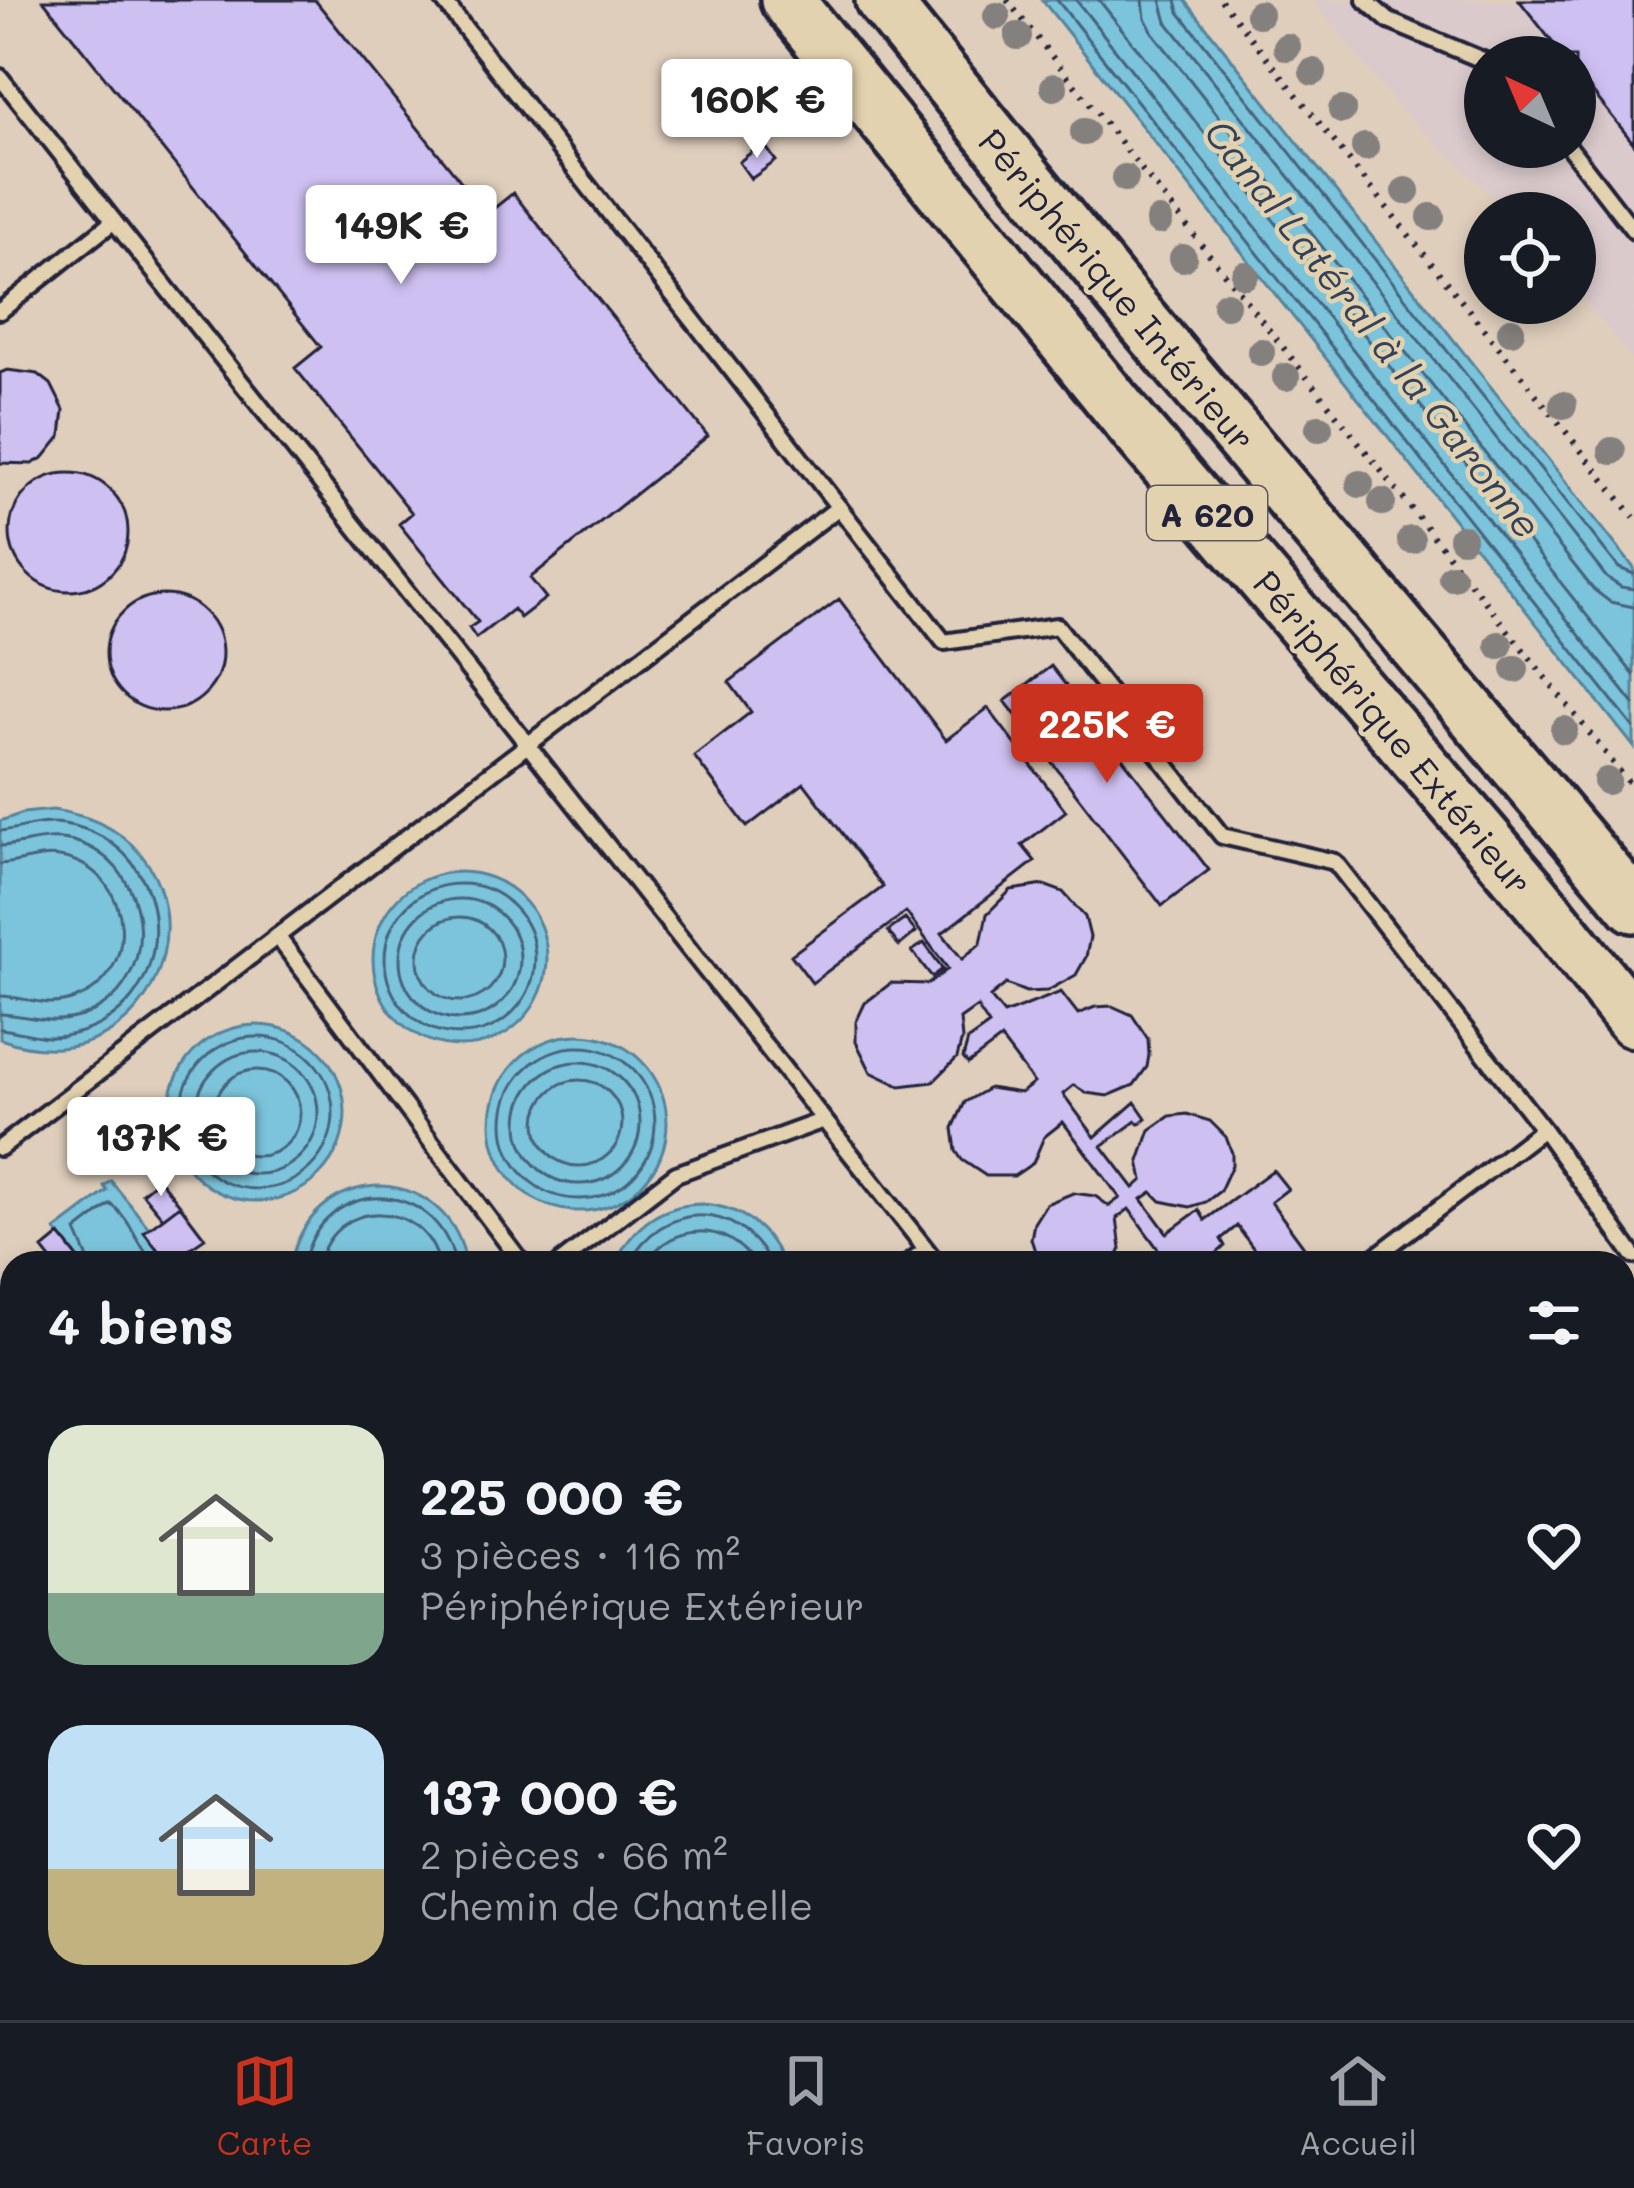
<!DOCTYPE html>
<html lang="fr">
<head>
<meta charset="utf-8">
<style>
  body { margin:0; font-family:Mali,sans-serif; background:#20242c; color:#f1f3f6; height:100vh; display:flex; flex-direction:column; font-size:45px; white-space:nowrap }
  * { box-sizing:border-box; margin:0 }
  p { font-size:39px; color:#9ea1a6 }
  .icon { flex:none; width:66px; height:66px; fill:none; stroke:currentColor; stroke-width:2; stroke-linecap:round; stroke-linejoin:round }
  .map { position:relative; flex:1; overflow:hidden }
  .panel { position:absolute; left:0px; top:1251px; width:1635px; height:771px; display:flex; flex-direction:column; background:#171b24; border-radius:36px 36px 0 0; box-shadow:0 6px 18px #0003 }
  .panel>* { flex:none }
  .needle { width:78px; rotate:316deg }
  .fabs { position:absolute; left:1464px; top:36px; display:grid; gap:24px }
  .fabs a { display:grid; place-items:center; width:132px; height:132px; border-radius:50%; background:#171b24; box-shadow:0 6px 18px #0003; font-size:60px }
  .price { position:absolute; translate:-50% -102px; padding:0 27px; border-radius:12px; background:#fff; color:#222; font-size:39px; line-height:78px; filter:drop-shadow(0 3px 6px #0008) }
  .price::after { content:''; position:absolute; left:50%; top:72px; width:36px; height:27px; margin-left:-18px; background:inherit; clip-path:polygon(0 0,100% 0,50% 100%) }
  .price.on { background:#c8321e; color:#fff }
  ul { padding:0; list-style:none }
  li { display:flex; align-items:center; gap:36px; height:300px; padding:0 48px }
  li span { display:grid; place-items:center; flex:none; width:336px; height:240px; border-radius:36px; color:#555 }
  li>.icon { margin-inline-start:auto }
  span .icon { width:144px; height:144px; fill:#fffc; stroke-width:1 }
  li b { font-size:51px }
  h2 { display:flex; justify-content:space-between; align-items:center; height:144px; padding:0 48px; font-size:51px }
  .menu { display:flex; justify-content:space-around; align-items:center; height:168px; border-top:3px solid #363941; background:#171b24; font-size:33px; color:#9ea1a6 }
  .menu a { display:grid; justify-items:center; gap:6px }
  .menu .on { color:#c8321e }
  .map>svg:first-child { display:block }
  .built { fill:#dacacc; fill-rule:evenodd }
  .water { fill:#7bc4db; stroke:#57839b; stroke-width:3 }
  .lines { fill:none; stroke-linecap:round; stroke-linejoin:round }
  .shore { stroke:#46637b; stroke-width:3 }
  .building { fill:#cec0f1; stroke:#22223b; stroke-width:3 }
  .lane-casing { stroke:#22223b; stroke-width:22 }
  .street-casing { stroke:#22223b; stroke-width:36 }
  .highway-casing { stroke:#22223b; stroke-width:60 }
  .path { stroke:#22223b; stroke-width:6; stroke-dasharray:3 9; stroke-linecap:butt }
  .lane { stroke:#e3d2af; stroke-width:14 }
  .street { stroke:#e3d2af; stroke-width:27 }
  .highway { stroke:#e3d2af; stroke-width:51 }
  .tree { fill:#84807e }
  .labels { text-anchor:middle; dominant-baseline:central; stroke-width:9; stroke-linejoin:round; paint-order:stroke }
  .shield { fill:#e3d2af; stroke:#5c575e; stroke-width:3 }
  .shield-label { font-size:33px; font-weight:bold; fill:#22223b }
  .street-label { font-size:36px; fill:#22223b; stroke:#e3d2af }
  .water-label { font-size:39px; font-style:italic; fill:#34425b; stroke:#e3d2af }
</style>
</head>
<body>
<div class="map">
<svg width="1634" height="2020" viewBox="0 0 1634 2020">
  <rect width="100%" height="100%" fill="#dfcebc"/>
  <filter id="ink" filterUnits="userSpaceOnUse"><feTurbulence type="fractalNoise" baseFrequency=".00833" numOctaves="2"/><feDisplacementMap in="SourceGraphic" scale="24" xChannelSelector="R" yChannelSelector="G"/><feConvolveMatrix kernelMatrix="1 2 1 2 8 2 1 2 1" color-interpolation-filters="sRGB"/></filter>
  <g filter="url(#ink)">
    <path class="built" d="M1313,0H1634V361L1575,289V213H1511L1398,107ZM1485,57H1575V147H1485Z
      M0,1456L12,1472V2010H432L440,2020H0Z"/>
    <path class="water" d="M1042,0H1185L1634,568V747Z
      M53,810C241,835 175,1101 0,1039V821L23,813Z
      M373 959a87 87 0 1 1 174 0a87 87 0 1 1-174 0Z
      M169 1113a88 88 0 1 1 176 0a88 88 0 1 1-176 0Z
      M491 1123a88 88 0 1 1 176 0a88 88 0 1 1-176 0Z
      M111,1181L149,1228L145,1233L168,1263H82L55,1230L107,1191L104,1186Z
      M382,1186C427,1189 459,1219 466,1263H291C300,1217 335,1186 382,1186Z
      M703,1204C741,1207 768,1228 783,1263H615C633,1226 661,1204 703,1204Z"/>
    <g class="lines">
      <path class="shore" d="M1057,0L1634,728
        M1076,0L1634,704
        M1099,0L1634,675
        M1143,0L1145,18L1153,33L1593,589L1610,602L1634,607
        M1161,0L1167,22L1607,578L1621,587L1634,589
        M1176,0L1179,12L1619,568L1634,574
        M0,831C22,829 41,820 64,824C185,844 185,1016 64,1036C41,1040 22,1031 0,1029
        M0,846C26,845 46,834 73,841C155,863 165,987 82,1016C51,1026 30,1015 0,1014
        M0,864C23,863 42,852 65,858C134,874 143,976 74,999C47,1009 27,997 0,996
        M385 959a75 75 0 1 1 150 0a75 75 0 1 1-150 0Z
        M400 959a60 60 0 1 1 120 0a60 60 0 1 1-120 0Z
        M418 959a42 42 0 1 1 84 0a42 42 0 1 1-84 0Z
        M181 1113a76 76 0 1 1 152 0a76 76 0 1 1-152 0Z
        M503 1123a76 76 0 1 1 152 0a76 76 0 1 1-152 0Z
        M196 1113a61 61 0 1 1 122 0a61 61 0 1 1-122 0Z
        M518 1123a61 61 0 1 1 122 0a61 61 0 1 1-122 0Z
        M214 1113a43 43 0 1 1 86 0a43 43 0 1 1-86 0Z
        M536 1123a43 43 0 1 1 86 0a43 43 0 1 1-86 0Z
        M90,1263L76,1231L111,1204C131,1220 137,1243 153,1263
        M304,1263C322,1176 437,1176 455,1263
        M319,1263C335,1197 423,1198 439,1263
        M629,1263C662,1201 737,1199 770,1263
        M646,1263C672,1222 727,1221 754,1263"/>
    </g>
    <path class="building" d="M43,0H315L487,214L513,193L708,436L530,578L546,598L520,618L513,609L476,638L469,628L478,622L399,524L412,513L295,368L321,347Z
      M1519,0H1634V144L1575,70V57H1564Z
      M763,143L776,161L751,179L739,162Z
      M7,370L38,374L51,384L64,410L61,436L44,457L32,464L0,463V373Z
      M10 532a59 59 0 1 1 118 0a59 59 0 1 1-118 0Z
      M106 653a58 58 0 1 1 116 0a58 58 0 1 1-116 0Z
      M839,599L946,740L988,708L1066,811L1022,845L1035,861L942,933L962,959L981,943L987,914L1011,890L1044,885L1063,892L1085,917L1090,937L1086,957L1076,975L1047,991L1026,992L1006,984L990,997L1004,1014L1061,992L1078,1014L1095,1007L1112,1006L1132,1015L1148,1039L1149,1055L1147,1067L1134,1085L1108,1096L1086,1093L1074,1085L1063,1094L1095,1137L1135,1102L1146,1118L1139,1124L1136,1121L1102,1146L1134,1188L1143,1180L1139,1161L1150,1130L1170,1116L1187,1114L1210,1121L1226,1137L1232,1153V1165L1220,1191L1206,1202L1190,1207L1161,1201L1152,1192L1142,1199L1167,1233L1199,1210L1205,1220L1273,1170L1288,1189L1271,1202L1316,1263H1264L1237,1226L1221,1239L1225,1246L1215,1255L1221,1263H1156L1164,1257L1129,1209L1117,1218L1121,1249L1114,1263H1039L1031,1239L1034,1223L1046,1204L1073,1193L1095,1196L1109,1206L1120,1198L1063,1122L1044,1137L1033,1163L1014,1176H986L962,1160L956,1151L953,1128L965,1102L989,1088L1021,1093L1034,1083L1001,1039L968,1064L963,1058L968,1040L989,1025L977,1007L960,1019L962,1039L957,1058L933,1082L900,1086L871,1072L856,1042V1022L865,1003L891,983L928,984L948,969L906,912L812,983L791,955L883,887L804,783L747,827L694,756L751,712L729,682Z
      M1051,666L1209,870L1162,906L1005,701Z
      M905,919L916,932L899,946L888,931Z
      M924,943L943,969L932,977L912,951Z
      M159,1179L180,1205L163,1218L142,1193Z
      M180,1205L205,1238L168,1263L144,1232Z
      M60,1235L82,1263H54L43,1249Z
      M611,2010H666L653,2020H597Z
      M1069,2010H1148L1147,2020H1068Z"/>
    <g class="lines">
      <defs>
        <path id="lane" d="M443,0L944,642L1057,626L1222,836L1335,862L1543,1129L1634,1256
          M1365,0L1389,21L1485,61
          M0,77L937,1263
          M1569,147L1634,231
          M0,311L114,221
          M277,936L522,1263
          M0,1148L839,507
          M560,1263L676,1174L824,1120
          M908,1263L926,1250
          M1367,1263L1543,1129
          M0,1314L12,1329
          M1623,1496L1634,1488
          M1623,1671L1634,1686
          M1623,1789L1634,1779
          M1623,1852L1634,1866
          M1026,2020L1027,2010
          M1408,2020L1416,2010"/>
        <path id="street" d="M0,1413L12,1428
          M466,2010L474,2020"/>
        <path id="highway" d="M787,0L1134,427L1530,891L1634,1021
          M882,0L1123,298L1634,906"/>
      </defs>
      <use href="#lane" class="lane-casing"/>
      <use href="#street" class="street-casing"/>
      <use href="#highway" class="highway-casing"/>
      <path class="path" d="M1007,0L1634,789
        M1221,0L1634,517"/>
      <use href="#lane" class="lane"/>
      <use href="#street" class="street"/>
      <use href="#highway" class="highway"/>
    </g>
    <g class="tree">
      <circle cx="1259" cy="14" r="14"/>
      <circle cx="997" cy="16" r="14"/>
      <circle cx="1018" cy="36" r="14"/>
      <circle cx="1287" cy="47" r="14"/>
      <circle cx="1313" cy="72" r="14"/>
      <circle cx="1054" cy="87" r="14"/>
      <circle cx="1342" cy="110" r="14"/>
      <circle cx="1084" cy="132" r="14"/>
      <circle cx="1365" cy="147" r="14"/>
      <circle cx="1125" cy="178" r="14"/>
      <circle cx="1406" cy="191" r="14"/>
      <circle cx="1431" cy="217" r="14"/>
      <circle cx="1159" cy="221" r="14"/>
      <circle cx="1183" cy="258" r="14"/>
      <circle cx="1245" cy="275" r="14"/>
      <circle cx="1226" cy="305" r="14"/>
      <circle cx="1511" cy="331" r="14"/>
      <circle cx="1261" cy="352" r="14"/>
      <circle cx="1286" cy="377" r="14"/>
      <circle cx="1563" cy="405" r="14"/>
      <circle cx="1319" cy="428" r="14"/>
      <circle cx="1612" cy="451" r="14"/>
      <circle cx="1360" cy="484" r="14"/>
      <circle cx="1382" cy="502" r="14"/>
      <circle cx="1462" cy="538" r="14"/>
      <circle cx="1411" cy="540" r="14"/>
      <circle cx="1452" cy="577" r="14"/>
      <circle cx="1499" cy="645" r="14"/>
      <circle cx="1515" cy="669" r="14"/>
      <circle cx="1564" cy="730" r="14"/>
      <circle cx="1607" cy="781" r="14"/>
    </g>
  </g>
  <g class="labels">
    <rect class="shield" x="1147" y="486" width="120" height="54" rx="9"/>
    <g class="shield-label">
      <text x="1207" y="513">A 620</text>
    </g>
    <g class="street-label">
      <text transform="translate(1118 289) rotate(50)">Périphérique Intérieur</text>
      <text transform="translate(1394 732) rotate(50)">Périphérique Extérieur</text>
    </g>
    <g class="water-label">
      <text transform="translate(1374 328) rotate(52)">Canal Latéral à la Garonne</text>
    </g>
  </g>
</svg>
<div class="fabs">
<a><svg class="needle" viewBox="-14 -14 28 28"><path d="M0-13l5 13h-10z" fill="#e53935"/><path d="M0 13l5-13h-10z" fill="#9ea1a6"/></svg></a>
<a><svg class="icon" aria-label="locate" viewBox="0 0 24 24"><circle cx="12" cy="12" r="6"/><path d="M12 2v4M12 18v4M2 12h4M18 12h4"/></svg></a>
</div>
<b class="price" style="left:757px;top:161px">160K €</b>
<b class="price" style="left:401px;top:287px">149K €</b>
<b class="price on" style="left:1107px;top:786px">225K €</b>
<b class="price" style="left:161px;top:1199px">137K €</b>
<section class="panel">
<h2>4 biens<svg class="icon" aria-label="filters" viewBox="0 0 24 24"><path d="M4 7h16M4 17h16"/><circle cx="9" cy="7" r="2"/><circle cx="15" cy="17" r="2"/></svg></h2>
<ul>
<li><span style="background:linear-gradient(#dfe7d0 70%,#7fa58c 0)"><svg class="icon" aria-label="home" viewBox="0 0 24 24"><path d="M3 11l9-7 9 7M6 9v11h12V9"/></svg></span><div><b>225 000 €</b><p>3 pièces · 116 m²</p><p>Périphérique Extérieur</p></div><svg class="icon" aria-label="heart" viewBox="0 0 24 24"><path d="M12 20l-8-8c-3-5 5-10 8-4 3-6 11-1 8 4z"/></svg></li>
<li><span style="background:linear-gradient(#bfe0f5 60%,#c2b280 0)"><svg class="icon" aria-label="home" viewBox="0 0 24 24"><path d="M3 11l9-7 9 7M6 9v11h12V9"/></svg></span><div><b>137 000 €</b><p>2 pièces · 66 m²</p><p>Chemin de Chantelle</p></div><svg class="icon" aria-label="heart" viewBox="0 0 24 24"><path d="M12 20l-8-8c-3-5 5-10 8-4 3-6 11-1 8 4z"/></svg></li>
</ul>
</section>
</div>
<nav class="menu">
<a class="on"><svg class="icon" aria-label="map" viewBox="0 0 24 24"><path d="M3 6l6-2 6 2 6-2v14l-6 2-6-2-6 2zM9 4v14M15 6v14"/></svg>Carte</a>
<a><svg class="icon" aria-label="saved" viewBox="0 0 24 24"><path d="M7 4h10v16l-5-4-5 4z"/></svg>Favoris</a>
<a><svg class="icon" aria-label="home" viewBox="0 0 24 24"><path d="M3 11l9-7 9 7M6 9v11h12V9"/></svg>Accueil</a>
</nav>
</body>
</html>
